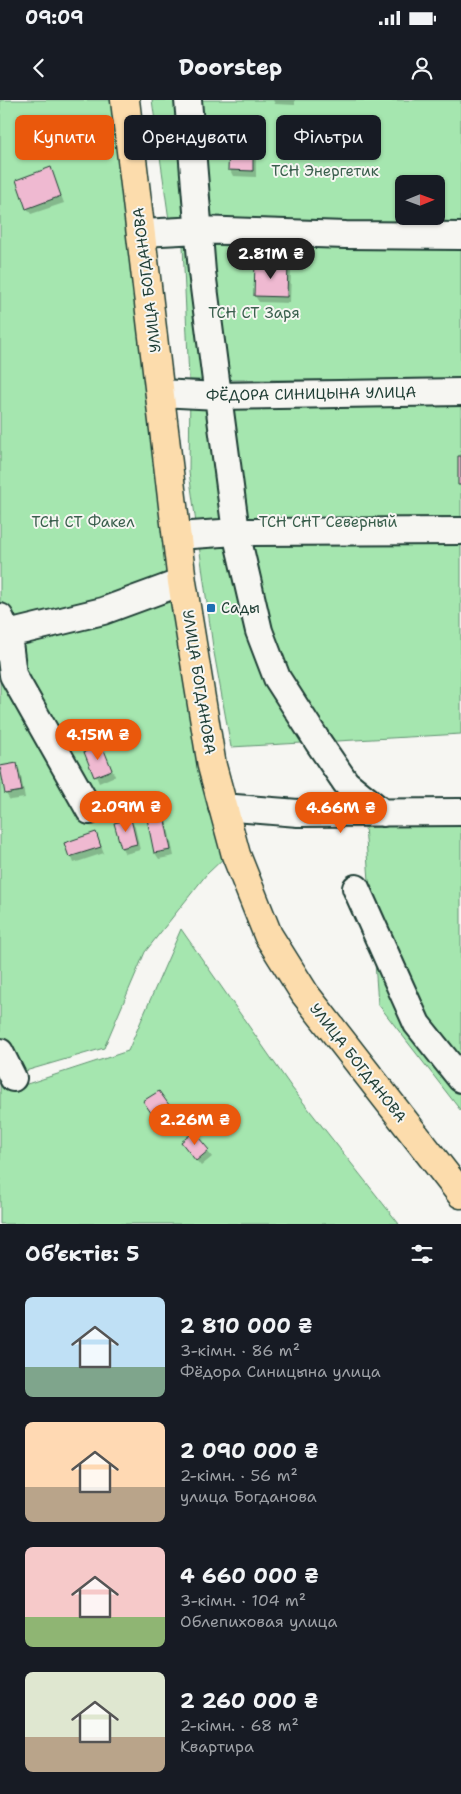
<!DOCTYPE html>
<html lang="uk">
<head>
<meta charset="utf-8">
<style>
  body { margin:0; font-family:"Shantell Sans",sans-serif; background:#242831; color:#f1f3f6; height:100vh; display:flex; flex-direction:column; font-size:19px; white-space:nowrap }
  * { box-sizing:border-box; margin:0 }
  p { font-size:16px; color:#9ea1a6 }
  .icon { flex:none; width:28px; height:28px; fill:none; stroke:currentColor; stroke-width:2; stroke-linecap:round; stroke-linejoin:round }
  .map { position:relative; height:1124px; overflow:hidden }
  .sheet { display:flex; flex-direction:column; background:#171b24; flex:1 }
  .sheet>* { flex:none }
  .banner { position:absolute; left:15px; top:15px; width:431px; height:45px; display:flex; gap:10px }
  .needle { width:32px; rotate:89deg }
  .fabs { position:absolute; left:395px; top:75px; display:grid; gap:10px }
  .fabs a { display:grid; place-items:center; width:50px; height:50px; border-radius:8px; background:#171b24; box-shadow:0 1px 4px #0004; font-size:25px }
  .price { position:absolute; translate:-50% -42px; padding:0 11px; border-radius:18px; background:#ea580c; color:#fff; font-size:16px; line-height:32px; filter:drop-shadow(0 1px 2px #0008) }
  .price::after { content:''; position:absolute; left:50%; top:30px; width:15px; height:11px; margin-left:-8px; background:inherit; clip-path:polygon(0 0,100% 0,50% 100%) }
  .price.selected { background:#222; color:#fff }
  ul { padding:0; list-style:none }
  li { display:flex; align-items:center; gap:15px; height:125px; padding:0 25px }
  li span { display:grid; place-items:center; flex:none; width:140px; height:100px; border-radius:8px; color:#555 }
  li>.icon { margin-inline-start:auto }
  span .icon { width:60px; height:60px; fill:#fffc; stroke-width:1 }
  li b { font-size:21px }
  h2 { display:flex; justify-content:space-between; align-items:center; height:60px; padding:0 25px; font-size:21px }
  .tag { padding:0 18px; border-radius:8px; background:#171b24; box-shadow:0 1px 4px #0004; font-size:18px; line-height:45px }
  .tag.selected { background:#ea580c; color:#fff }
  .status { display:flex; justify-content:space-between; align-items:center; height:35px; padding:0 25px; background:#171b24; direction:ltr }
  .status svg { height:14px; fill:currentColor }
  header { display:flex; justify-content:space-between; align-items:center; height:65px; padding:0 25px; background:#171b24; font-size:22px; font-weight:700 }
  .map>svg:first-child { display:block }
  .green { fill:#a5e6af; stroke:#629272; fill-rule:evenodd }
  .shadow { fill:#0003 }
  .building { fill:#efb9d1; stroke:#1f3d34 }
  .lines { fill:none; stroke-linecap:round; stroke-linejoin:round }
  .minor-casing { stroke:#1f3d34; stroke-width:30 }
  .major-casing { stroke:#1f3d34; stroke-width:31 }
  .minor { stroke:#f6f6f2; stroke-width:26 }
  .major { stroke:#fcdcac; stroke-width:28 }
  .poi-dot { fill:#1f6fb2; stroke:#f6f6f2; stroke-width:2 }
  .labels { text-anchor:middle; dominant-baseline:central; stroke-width:4; stroke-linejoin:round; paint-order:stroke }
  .park-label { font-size:15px; fill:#3a5f4d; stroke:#f6f6f2 }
  .street-label { font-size:15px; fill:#1f3d34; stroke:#f6f6f2 }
  .poi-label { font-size:15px; fill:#1f3d34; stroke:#f6f6f2; text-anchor:start }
</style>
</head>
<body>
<div class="status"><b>09:09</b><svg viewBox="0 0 49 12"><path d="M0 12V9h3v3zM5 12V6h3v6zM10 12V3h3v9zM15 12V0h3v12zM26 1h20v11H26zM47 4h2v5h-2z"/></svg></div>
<header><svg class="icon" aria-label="back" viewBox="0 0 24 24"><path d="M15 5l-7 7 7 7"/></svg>Doorstep<svg class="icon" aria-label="person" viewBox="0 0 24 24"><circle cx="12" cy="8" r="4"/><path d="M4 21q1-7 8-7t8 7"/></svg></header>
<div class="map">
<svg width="461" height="1124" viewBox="0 0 461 1124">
  <rect width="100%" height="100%" fill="#f6f6f2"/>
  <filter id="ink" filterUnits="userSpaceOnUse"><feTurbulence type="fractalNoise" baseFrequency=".02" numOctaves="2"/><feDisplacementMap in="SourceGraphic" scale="10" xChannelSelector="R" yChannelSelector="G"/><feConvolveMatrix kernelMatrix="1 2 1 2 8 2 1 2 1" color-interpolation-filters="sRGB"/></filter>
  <g filter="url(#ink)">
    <path class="green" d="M0,0H116L178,489L228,754L206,775L145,852L104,948L15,974L0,946V508L10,525L0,502Z
      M152,0H461V144L169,120ZM404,84H436V116H404Z
      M183,145L461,149V280H189Z
      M190,287L461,291V634L231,647L213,547L189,372Z
      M461,725V1011L378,904L365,726Z
      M181,829L292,988L399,1124H0V971L21,986L128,951Z"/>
    <path class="shadow" d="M273,0H295V5L275,4Z
      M252,48L256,55V77L233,76L230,70Z
      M51,69L64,103L31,114L27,108Z
      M287,164L291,170L290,203L259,202L255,196Z
      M101,646L115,676L99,683L86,653Z
      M16,664L20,671L25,698L10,700L6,694L1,667Z
      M162,708L165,714L174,756L159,759L155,753L147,710Z
      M131,721L135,727L140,750L125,754L122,748Z
      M96,733L104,753L74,763L66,743Z
      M148,1008L171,1010L174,1016L160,1026Z
      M194,1034L212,1057L201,1066L187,1049Z"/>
    <path class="building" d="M229,47H253V71L228,70Z
      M51,67L61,96L26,109L16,80Z
      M255,162L288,163L287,197L254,196Z
      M458,356H461V385H458Z
      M102,645L112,670L94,677L84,652Z
      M17,663L22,691L5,694L0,666Z
      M162,706L171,750L154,753L145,709Z
      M131,719L137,744L121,748L114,723Z
      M96,732L101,747L69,757L64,743Z
      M159,991L172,1009L156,1020L143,1001Z
      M194,1032L209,1050L196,1061L181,1042Z"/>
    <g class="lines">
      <defs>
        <path id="minor" d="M188,0L202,172L218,296L236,432L259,531L277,578L318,642L346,683L383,713
          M142,133L199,130L346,135L461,136
          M160,293L218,296L461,292
          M177,436L236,432L461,431
          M0,517L8,534L13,575L90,711
          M8,534L103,511L182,482
          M222,707L298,713L461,712
          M356,788L417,924L461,979
          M0,952L13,978"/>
        <path id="major" d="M125,0L182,482L212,666L236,755L268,835L305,894L461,1094"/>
      </defs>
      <use href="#minor" class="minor-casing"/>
      <use href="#major" class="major-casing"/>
      <use href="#minor" class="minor"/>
      <use href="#major" class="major"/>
    </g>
  </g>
  <rect class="poi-dot" x="206" y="503" width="10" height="10" rx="2.5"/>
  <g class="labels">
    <g class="park-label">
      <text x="325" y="71">ТСН Энергетик</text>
      <text x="254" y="213">ТСН СТ Заря</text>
      <text x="83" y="422">ТСН СТ Факел</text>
      <text x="328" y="422">ТСН СНТ Северный</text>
    </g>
    <g class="street-label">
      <text transform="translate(147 180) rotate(-97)">УЛИЦА БОГДАНОВА</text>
      <text transform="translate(311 294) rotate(-1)">ФЁДОРА СИНИЦЫНА УЛИЦА</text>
      <text transform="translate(199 582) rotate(81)">УЛИЦА БОГДАНОВА</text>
      <text transform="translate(358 963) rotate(52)">УЛИЦА БОГДАНОВА</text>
    </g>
    <g class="poi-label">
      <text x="221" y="508">Сады</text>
    </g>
  </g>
</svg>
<div class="fabs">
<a><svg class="needle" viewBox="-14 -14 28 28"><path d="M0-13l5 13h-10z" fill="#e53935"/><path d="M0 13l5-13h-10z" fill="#9ea1a6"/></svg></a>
</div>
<b class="price selected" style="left:271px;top:180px">2.81M ₴</b>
<b class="price" style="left:98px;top:661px">4.15M ₴</b>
<b class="price" style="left:126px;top:733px">2.09M ₴</b>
<b class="price" style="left:341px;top:734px">4.66M ₴</b>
<b class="price" style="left:195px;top:1046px">2.26M ₴</b>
<div class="banner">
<a class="tag selected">Купити</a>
<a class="tag">Орендувати</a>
<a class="tag">Фільтри</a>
</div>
</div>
<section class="sheet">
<h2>Об’єктів: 5<svg class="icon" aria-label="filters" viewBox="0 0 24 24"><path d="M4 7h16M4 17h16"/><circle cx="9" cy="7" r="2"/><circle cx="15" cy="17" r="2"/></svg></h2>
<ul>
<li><span style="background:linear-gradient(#bfe0f5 70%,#7fa58c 0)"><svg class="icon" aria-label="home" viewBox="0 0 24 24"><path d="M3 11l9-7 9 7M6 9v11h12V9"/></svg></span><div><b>2 810 000 ₴</b><p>3-кімн. · 86 m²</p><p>Фёдора Синицына улица</p></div></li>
<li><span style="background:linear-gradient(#ffd9b3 65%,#b9a48a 0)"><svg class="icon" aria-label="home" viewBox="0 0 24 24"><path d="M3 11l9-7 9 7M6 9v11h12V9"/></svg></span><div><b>2 090 000 ₴</b><p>2-кімн. · 56 m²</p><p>улица Богданова</p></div></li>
<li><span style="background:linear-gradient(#f6c9c9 70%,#8fb573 0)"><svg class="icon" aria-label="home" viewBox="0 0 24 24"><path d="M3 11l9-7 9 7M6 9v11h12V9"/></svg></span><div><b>4 660 000 ₴</b><p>3-кімн. · 104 m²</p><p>Облепиховая улица</p></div></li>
<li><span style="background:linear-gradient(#dfe7d0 65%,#b9a48a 0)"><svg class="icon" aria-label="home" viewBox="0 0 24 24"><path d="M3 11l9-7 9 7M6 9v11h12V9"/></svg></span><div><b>2 260 000 ₴</b><p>2-кімн. · 68 m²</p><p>Квартира</p></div></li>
</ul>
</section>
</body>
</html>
